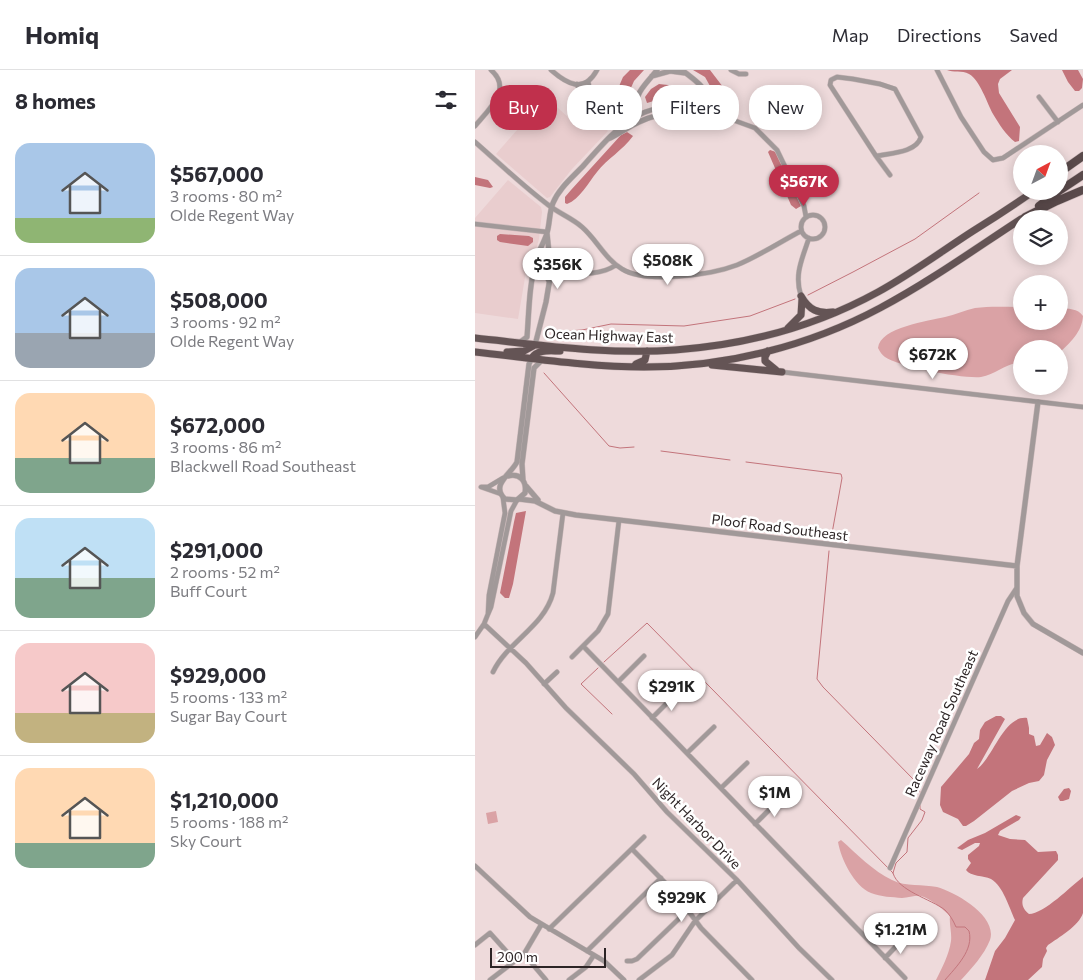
<!DOCTYPE html>
<html lang="en">
<head>
<meta charset="utf-8">
<style>
  body { margin:0; font-family:Commissioner,sans-serif; background:#f2f2f3; color:#2b2b33; height:100vh; display:flex; flex-direction:column; font-size:19px; white-space:nowrap }
  * { box-sizing:border-box; margin:0 }
  p { font-size:16px; color:#7c7c81 }
  .icon { flex:none; width:28px; height:28px; fill:none; stroke:currentColor; stroke-width:2; stroke-linecap:round; stroke-linejoin:round }
  .map { position:relative; flex:1; overflow:hidden }
  .sheet { display:flex; flex-direction:column; background:#fff; width:475px }
  .sheet>* { flex:none }
  .top-card { position:absolute; left:15px; top:15px; width:475px; height:45px; display:flex; gap:10px }
  .needle { width:32px; rotate:41deg }
  .buttons { position:absolute; left:538px; top:75px; display:grid; gap:10px }
  .buttons a { display:grid; place-items:center; width:55px; height:55px; border-radius:50%; background:#fff; box-shadow:0 2px 12px #0003; font-size:25px }
  .scale { position:absolute; left:15px; bottom:12px; width:116px; box-sizing:border-box; padding-left:5px; border:2px solid #2c2425; border-top:0; font-size:14px; line-height:18px; white-space:nowrap; color:#2c2425; -webkit-text-stroke:4px #fff; paint-order:stroke }
  .price { position:absolute; translate:-50% -42px; padding:0 11px; border-radius:18px; background:#fff; color:#222; font-size:16px; line-height:32px; filter:drop-shadow(0 1px 2px #0008) }
  .price::after { content:''; position:absolute; left:50%; top:30px; width:15px; height:11px; margin-left:-8px; background:inherit; clip-path:polygon(0 0,100% 0,50% 100%) }
  .price.on { background:#c0304c; color:#fff }
  ul { padding:0; list-style:none }
  li { display:flex; align-items:center; gap:15px; height:125px; padding:0 15px }
  li+li { border-top:1px solid #e1e1e2 }
  li span { display:grid; place-items:center; flex:none; width:140px; height:100px; border-radius:15px; color:#555 }
  li>.icon { margin-inline-start:auto }
  span .icon { width:60px; height:60px; fill:#fffc; stroke-width:1 }
  li b { font-size:21px }
  h2 { display:flex; justify-content:space-between; align-items:center; height:60px; padding:0 15px; font-size:21px }
  .chip { padding:0 18px; border-radius:20px; background:#fff; box-shadow:0 2px 12px #0003; font-size:18px; line-height:45px }
  .chip.on { background:#c0304c; color:#fff }
  header { display:flex; align-items:center; gap:30px; box-sizing:border-box; height:70px; padding:0 25px; background:#fff; border-bottom:1px solid #e1e1e2 }
  header strong { font-size:24px }
  nav { display:flex; gap:28px; margin-inline-start:auto; font-size:18px }
  main { display:flex; flex:1; min-height:0 }
  .map>svg:first-child { display:block }
  .built { fill:#e9cdce }
  .green { fill:#daa2a5 }
  .water { fill:#c3747b }
  .lines { fill:none; stroke-linecap:round; stroke-linejoin:round }
  .stream { stroke:#c3747b; stroke-width:1 }
  .minor-casing { stroke:#cbb9ba; stroke-width:5.5 }
  .tertiary-casing { stroke:#cbb9ba; stroke-width:6 }
  .trunk-casing { stroke:#cbb9ba; stroke-width:8 }
  .motorway-casing { stroke:#cbb9ba; stroke-width:9 }
  .minor { stroke:#a19999; stroke-width:4.5 }
  .tertiary { stroke:#a19999; stroke-width:5 }
  .trunk { stroke:#645455; stroke-width:7 }
  .motorway { stroke:#5a4a4b; stroke-width:8 }
  .labels { text-anchor:middle; dominant-baseline:central; stroke-width:5; stroke-linejoin:round; paint-order:stroke }
  .street-label { font-size:14px; fill:#2c2425; stroke:#fff }
</style>
</head>
<body>
<header>
<strong>Homiq</strong>
<nav><a>Map</a><a>Directions</a><a>Saved</a></nav>
</header>
<main>
<section class="sheet">
<h2>8 homes<svg class="icon" aria-label="filters" viewBox="0 0 24 24"><path d="M4 7h16M4 17h16"/><circle cx="9" cy="7" r="2"/><circle cx="15" cy="17" r="2"/></svg></h2>
<ul>
<li><span style="background:linear-gradient(#a9c7e8 75%,#8fb573 0)"><svg class="icon" aria-label="home" viewBox="0 0 24 24"><path d="M3 11l9-7 9 7M6 9v11h12V9"/></svg></span><div><b>$567,000</b><p>3 rooms · 80 m²</p><p>Olde Regent Way</p></div></li>
<li><span style="background:linear-gradient(#a9c7e8 65%,#9aa5b1 0)"><svg class="icon" aria-label="home" viewBox="0 0 24 24"><path d="M3 11l9-7 9 7M6 9v11h12V9"/></svg></span><div><b>$508,000</b><p>3 rooms · 92 m²</p><p>Olde Regent Way</p></div></li>
<li><span style="background:linear-gradient(#ffd9b3 65%,#7fa58c 0)"><svg class="icon" aria-label="home" viewBox="0 0 24 24"><path d="M3 11l9-7 9 7M6 9v11h12V9"/></svg></span><div><b>$672,000</b><p>3 rooms · 86 m²</p><p>Blackwell Road Southeast</p></div></li>
<li><span style="background:linear-gradient(#bfe0f5 60%,#7fa58c 0)"><svg class="icon" aria-label="home" viewBox="0 0 24 24"><path d="M3 11l9-7 9 7M6 9v11h12V9"/></svg></span><div><b>$291,000</b><p>2 rooms · 52 m²</p><p>Buff Court</p></div></li>
<li><span style="background:linear-gradient(#f6c9c9 70%,#c2b280 0)"><svg class="icon" aria-label="home" viewBox="0 0 24 24"><path d="M3 11l9-7 9 7M6 9v11h12V9"/></svg></span><div><b>$929,000</b><p>5 rooms · 133 m²</p><p>Sugar Bay Court</p></div></li>
<li><span style="background:linear-gradient(#ffd9b3 75%,#7fa58c 0)"><svg class="icon" aria-label="home" viewBox="0 0 24 24"><path d="M3 11l9-7 9 7M6 9v11h12V9"/></svg></span><div><b>$1,210,000</b><p>5 rooms · 188 m²</p><p>Sky Court</p></div></li>
</ul>
</section>
<div class="map">
<svg width="608" height="910" viewBox="0 0 608 910">
  <rect width="100%" height="100%" fill="#eedadb"/>
  <path class="built" d="M71,27L95,49L120,47L133,61L97,99L75,127L72,128L21,84Z
    M33,110L61,133L66,137L67,142L64,169L59,186L53,190L43,249L0,243V148Z"/>
  <path class="green" d="M546,237V251H584V238C593,239 603,238 608,246C607,262 595,273 584,283V279H546V292C530,294 521,304 506,307C489,309 424,297 410,287C407,285 405,282 403,278C405,257 454,251 470,247C480,245 490,240 500,238C515,236 531,237 546,237Z
    M21,741L23,752L13,754L11,743Z
    M366,770C382,784 398,801 417,810C431,817 448,814 462,817C480,822 523,846 515,870C509,885 497,898 486,910H461C467,898 474,885 476,871C477,863 474,854 475,846C469,840 455,828 446,826C441,825 433,828 427,828C417,827 406,827 396,823C379,816 366,789 363,772Z"/>
  <path class="water" d="M155,0H169L159,11L143,47L132,58L123,47L136,35L148,7Z
    M218,0H235L248,17L255,21L254,32L249,34H245L230,7Z
    M472,0H537L525,9L523,14L524,23L545,57L544,71L540,72C531,65 524,54 518,44C512,33 505,10 494,4C487,0 478,3 472,0Z
    M587,0H603L608,9L607,18L604,21H600L593,12Z
    M184,14L193,15L205,26L216,29V30L208,32L182,30L172,33L170,27L176,19Z
    M152,62L158,66C148,80 132,89 122,102C113,113 105,129 92,134L90,133V127L96,120L146,65Z
    M295,80L301,82L326,136L321,139L316,135L293,82Z
    M0,107L13,110L18,117L15,118L0,115Z
    M25,164L54,166L58,168V172L53,176L25,172L22,170V166Z
    M51,441L38,514L34,528H30L25,523L39,452L41,443Z
    M521,646H526L530,649L502,699C518,688 529,645 552,648L554,658V664L559,666L561,676L565,675L572,663L577,667L580,675L572,690L569,705L564,711L554,713L537,721L499,751L491,756H488L483,749L468,742L465,735L466,717L494,684L499,673L504,669L505,660L510,652Z
    M594,718L596,721L594,729L588,731H585L583,727L589,719Z
    M541,745L546,747L544,750L525,761L523,765L535,769L550,770L563,782L581,781L583,785V790L548,828C546,835 549,840 554,844C569,844 596,816 608,807C608,818 608,833 608,843C604,856 583,868 573,875L571,878L572,881L568,889L567,897L553,910H510L520,881L530,868L540,850C534,837 528,816 516,809C508,805 496,807 491,800L496,793L493,789V785L504,776L505,773H500L487,780L482,778L493,770L510,763Z"/>
  <g class="lines">
    <path class="stream" d="M333,225L378,202L440,169L504,123
      M78,262L107,260L136,254L209,256L275,246L320,229
      M69,303L134,376L145,378L159,377
      M186,381L255,390
      M271,392L366,404L367,408L356,469
      M354,481L342,609L348,617L438,709L445,722
      M129,592L172,553L418,803C423,821 456,829 470,840C475,845 478,850 481,857H490L494,861C499,880 481,897 470,910
      M123,598L106,614L137,644
      M418,803L421,793L432,782L433,768L447,750L450,742L445,739V735"/>
    <defs>
      <path id="minor" d="M76,0C92,14 109,24 122,0
        M256,0L264,4H271
        M462,0L486,47L509,82L518,90L528,88L608,35
        M102,14L105,23L110,25L115,21L113,11
        M564,27L583,52
        M232,39L241,41L247,46L280,58L302,80L329,136L331,147
        M230,45L240,47L247,46
        M0,56C14,39 38,19 16,0
        M0,72C23,92 48,116 72,134C83,143 97,148 107,157C122,170 130,189 147,199C171,214 236,205 262,195C284,186 305,172 326,161
        M401,86C415,83 441,83 446,67L420,19L405,14L378,9L362,7L356,10L355,15L401,86L415,105
        M326 157a12 12 0 1 1 24 0a12 12 0 1 1-24 0Z
        M0,154L72,162
        M76,202C98,202 122,208 141,195
        M326,226C319,205 327,189 334,168
        M307,302L608,337
        M26,424L6,417H13L28,408
        M28,428L30,443L14,525L13,544L16,537L36,441L42,430
        M9,554L51,593L91,638L159,704L192,742L262,810L324,878L357,910
        M0,567L9,554L13,544
        M108,576L430,908
        M97,587L123,561L133,544L144,450
        M18,602C33,571 69,557 78,523L88,443
        M143,612L169,586
        M69,614L82,602
        M177,648L204,621
        M212,683L239,657
        M246,718L272,693
        M280,754L306,728
        M157,779L201,824L226,858L277,910
        M0,796L55,847L129,891L149,910
        M415,798L533,531L541,519
        M66,855L49,884L71,910
        M74,859L169,767
        M0,875L15,863L40,891
        M112,881L186,808
        M410,888L427,870L435,868
        M152,891H157L162,889L213,840
        M15,910L49,884
        M94,910L111,897L119,885
        M164,910L197,885L220,851L262,810"/>
      <path id="tertiary" d="M177,6L195,1L210,3
        M163,47C156,24 170,16 182,0
        M147,52L161,29
        M133,69C144,64 153,57 164,52C184,42 208,41 230,45C238,19 224,14 207,0
        M59,197L68,199L74,211
        M44,273L52,267C54,242 54,215 61,191C63,181 69,173 72,163C75,153 74,143 78,133C84,118 98,107 109,95C147,52 169,27 232,39
        M60,275L71,232L76,202L72,163
        M563,332L542,496V526L549,543L558,554L608,583
        M33,406C45,403 52,411 50,423L42,430L30,429C15,415 36,404 42,392L54,294L57,288
        M48,410L47,394L59,298L67,290
        M51,416L63,430
        M44,429L60,431L80,441L101,445L542,496"/>
      <path id="trunk" d="M326,226C334,240 343,244 358,242
        M313,258L326,245L327,229
        M0,268C66,275 134,285 200,280C271,275 341,256 403,222C436,204 467,181 498,161C519,148 539,135 559,121
        M293,281L290,287V291L301,300
        M0,282C56,288 113,297 169,297C251,297 334,276 405,238C454,212 500,179 546,149
        M32,282L49,281L60,275
        M57,288C62,279 75,281 85,281
        M161,294L170,290L172,281
        M237,295L307,302"/>
      <path id="motorway" d="M584,103L608,86
        M584,121L608,105
        M564,136L584,121
        M550,147L582,131L608,120"/>
    </defs>
    <use href="#minor" class="minor-casing"/>
    <use href="#tertiary" class="tertiary-casing"/>
    <use href="#trunk" class="trunk-casing"/>
    <use href="#motorway" class="motorway-casing"/>
    <use href="#minor" class="minor"/>
    <use href="#tertiary" class="tertiary"/>
    <use href="#trunk" class="trunk"/>
    <use href="#motorway" class="motorway"/>
  </g>
  <g class="labels">
    <g class="street-label">
      <text transform="translate(134 265) rotate(2)">Ocean Highway East</text>
      <text transform="translate(305 457) rotate(7)">Ploof Road Southeast</text>
      <text transform="translate(466 653) rotate(-66)">Raceway Road Southeast</text>
      <text transform="translate(222 753) rotate(46)">Night Harbor Drive</text>
    </g>
  </g>
</svg>
<div class="buttons">
<a><svg class="needle" viewBox="-14 -14 28 28"><path d="M0-13l5 13h-10z" fill="#e53935"/><path d="M0 13l5-13h-10z" fill="#7c7c81"/></svg></a>
<a><svg class="icon" aria-label="layers" viewBox="0 0 24 24"><path d="M12 4l9 5-9 5-9-5zM3 14l9 5 9-5"/></svg></a>
<a>+</a>
<a>−</a>
</div>
<div class="scale">200 m</div>
<b class="price on" style="left:329px;top:137px">$567K</b>
<b class="price" style="left:193px;top:216px">$508K</b>
<b class="price" style="left:83px;top:220px">$356K</b>
<b class="price" style="left:458px;top:310px">$672K</b>
<b class="price" style="left:197px;top:642px">$291K</b>
<b class="price" style="left:300px;top:748px">$1M</b>
<b class="price" style="left:207px;top:853px">$929K</b>
<b class="price" style="left:426px;top:885px">$1.21M</b>
<div class="top-card">
<a class="chip on">Buy</a>
<a class="chip">Rent</a>
<a class="chip">Filters</a>
<a class="chip">New</a>
</div>
</div>
</main>
</body>
</html>
